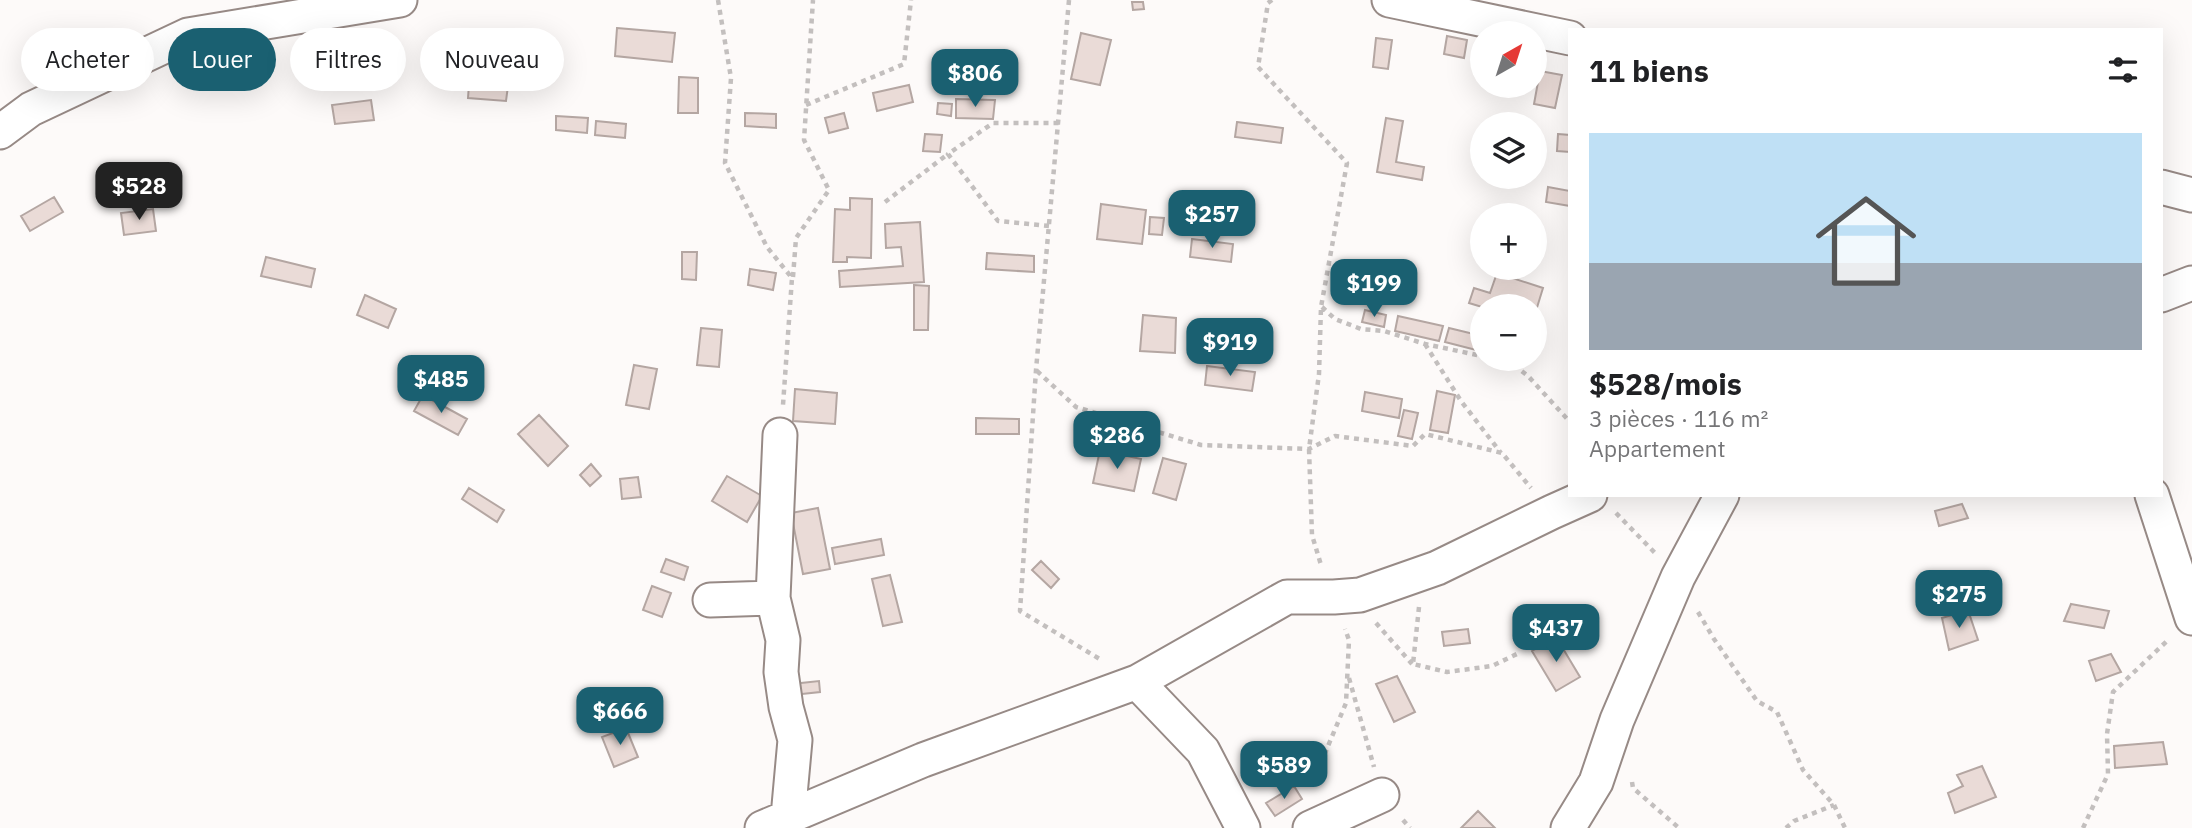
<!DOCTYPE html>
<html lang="fr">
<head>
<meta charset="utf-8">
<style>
  body { margin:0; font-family:"IBM Plex Sans",sans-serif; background:#f2f2f2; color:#202124; height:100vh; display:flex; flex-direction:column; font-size:26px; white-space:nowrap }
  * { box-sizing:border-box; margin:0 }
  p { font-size:23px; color:#757577 }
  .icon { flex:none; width:38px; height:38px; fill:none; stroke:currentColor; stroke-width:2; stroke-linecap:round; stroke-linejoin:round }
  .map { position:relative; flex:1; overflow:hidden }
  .panel { position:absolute; left:1568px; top:28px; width:595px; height:469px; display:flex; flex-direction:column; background:#fff; border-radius:0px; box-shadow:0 7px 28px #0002 }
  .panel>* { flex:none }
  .banner { position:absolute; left:21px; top:28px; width:665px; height:63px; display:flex; gap:14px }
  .needle { width:46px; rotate:39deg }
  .tools { position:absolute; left:1470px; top:21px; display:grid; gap:14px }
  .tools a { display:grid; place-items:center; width:77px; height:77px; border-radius:50%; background:#fff; box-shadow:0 7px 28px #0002; font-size:35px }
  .price { position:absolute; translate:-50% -60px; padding:0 16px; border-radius:14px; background:#1a6071; color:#fff; font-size:23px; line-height:46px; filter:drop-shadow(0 2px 4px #0008) }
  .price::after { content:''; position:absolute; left:50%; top:42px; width:21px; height:16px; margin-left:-10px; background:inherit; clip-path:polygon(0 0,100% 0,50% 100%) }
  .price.active { background:#222; color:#fff }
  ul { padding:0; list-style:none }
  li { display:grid; align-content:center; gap:14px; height:371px; padding:0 21px }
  li span { display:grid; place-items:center; height:217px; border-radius:0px; color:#555 }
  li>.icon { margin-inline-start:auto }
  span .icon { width:126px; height:126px; fill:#fffc; stroke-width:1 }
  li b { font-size:30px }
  h2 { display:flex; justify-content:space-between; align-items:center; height:84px; padding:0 21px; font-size:30px }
  .pill { padding:0 24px; border-radius:32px; background:#fff; box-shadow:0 7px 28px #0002; font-size:24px; line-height:63px }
  .pill.active { background:#1a6071; color:#fff }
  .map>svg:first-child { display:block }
  .building { fill:#eadbd7; stroke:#b4a6a2; stroke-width:2 }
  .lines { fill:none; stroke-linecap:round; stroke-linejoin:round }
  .street-casing { stroke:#978a86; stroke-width:37 }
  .path { stroke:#c3bfbe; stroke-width:4.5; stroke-dasharray:5 5; stroke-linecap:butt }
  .street { stroke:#fff; stroke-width:33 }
</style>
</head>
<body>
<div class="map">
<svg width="2192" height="828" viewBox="0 0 2192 828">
  <rect width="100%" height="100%" fill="#fdfaf9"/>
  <path class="building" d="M1132,2H1143L1144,9L1133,10Z
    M617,28L675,33L672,62L615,56Z
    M1081,33L1111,40L1100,85L1071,79Z
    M1447,36L1467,40L1464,58L1444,54Z
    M1376,38L1392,40L1388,69L1373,67Z
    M1540,71L1562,75L1555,108L1534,104Z
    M679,77L698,78V113H678Z
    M469,84L508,86L506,101L468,98Z
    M909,85L913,102L877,111L873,93Z
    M956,99L995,100L993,119L956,118Z
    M371,100L374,120L335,124L332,105Z
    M938,103L952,104L951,116L937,114Z
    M745,113L776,114V128L745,126Z
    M844,113L848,128L829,133L825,118Z
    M556,116L588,118L587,133L556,130Z
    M1386,118L1403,121L1396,162L1424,167L1422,180L1377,172Z
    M596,121L626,124L625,138L595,135Z
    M1237,122L1283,128L1281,143L1235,137Z
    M925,134L942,135L940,152L923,151Z
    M1558,134L1570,135V152L1557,151Z
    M1548,187L1570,191V206L1546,202Z
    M54,197L63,212L30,231L21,216Z
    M850,198L872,199L871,258L847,257V262H833L835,209L850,210Z
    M1101,204L1146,210L1142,244L1097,239Z
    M153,209L156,231L124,235L121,213Z
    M1150,217L1164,218L1162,235L1149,234Z
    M920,222L924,282L840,287L839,271L903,266L901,247L886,248L885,224Z
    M1192,239L1233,244L1231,262L1190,257Z
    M682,252H697L696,280L682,279Z
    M987,253L1034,256V272L986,269Z
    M266,257L315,269L311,287L261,276Z
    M750,269L776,273L773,290L748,285Z
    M1497,273L1543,288L1535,314V306L1482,307L1469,303L1474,288L1490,293Z
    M914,285L929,286L928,330H914Z
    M365,295L396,309L388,328L357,315Z
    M1365,310L1386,315L1384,327L1362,322Z
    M1143,315L1176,318L1175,353L1140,351Z
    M1398,316L1443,326L1439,341L1395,331Z
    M701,328L722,330L719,367L697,365Z
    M1449,328L1482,336L1480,351L1445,342Z
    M634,365L657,369L649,409L626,405Z
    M1207,366L1255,372L1252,391L1205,385Z
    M795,389L837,393L835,424L793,421Z
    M1437,391L1455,395L1448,433L1430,430Z
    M1365,392L1402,399L1399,418L1362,411Z
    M423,395L467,419L458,435L414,411Z
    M1404,410L1418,413L1412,439L1398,436Z
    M539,415L568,446L548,466L518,434Z
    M976,418L1019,419V434H976Z
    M1100,450L1141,459L1134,491L1093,483Z
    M1163,458L1186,464L1176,500L1153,493Z
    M591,464L601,476L590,486L580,475Z
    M727,476L762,496L747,522L712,501Z
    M638,477L641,497L622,499L620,479Z
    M469,488L504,510L497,522L462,499Z
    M1962,504L1968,518L1939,526L1935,511Z
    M818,508L830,569L803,574L791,513Z
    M881,539L884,555L835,564L832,548Z
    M666,559L688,567L684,580L661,572Z
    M1041,561L1059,579L1051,588L1032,570Z
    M890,575L902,622L883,626L872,579Z
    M652,586L671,593L662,617L643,610Z
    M2071,604L2109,611L2104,628L2064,621Z
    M1968,610L1978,640L1949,650L1942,618Z
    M1468,629L1470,643L1444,646L1442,632Z
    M1556,637L1580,677L1556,691L1532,651Z
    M2111,654L2121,672L2096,681L2089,661Z
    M1397,676L1415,712L1394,722L1376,684Z
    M819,681L820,692L793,695L792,684Z
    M626,728L638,757L614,767L602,737Z
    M2163,742L2167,764L2115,768L2114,746Z
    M1982,766L1996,797L1955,813L1948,793L1963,786L1957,775Z
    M1294,786L1302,799L1275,816L1266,803Z
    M1478,811L1495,828H1461Z"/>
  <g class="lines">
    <defs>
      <path id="street" d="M1389,0L1570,38
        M0,132L31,109L188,35L400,0
        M2161,187L2192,195
        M2161,295L2192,283
        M780,435L773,598L783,640L781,672L786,707L795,740L788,817
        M2152,495L2192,618
        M710,600L773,598
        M1137,682L1203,751L1243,828
        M762,828L923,760L1137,682L1287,597H1334L1360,595L1437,568L1552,512L1590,495
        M1310,828L1382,795
        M1568,828L1596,782L1617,720L1678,577L1722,495"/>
    </defs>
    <use href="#street" class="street-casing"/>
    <path class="path" d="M718,0L731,78L725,163L767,247L792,278L783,405
      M1069,0L1036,370L1020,611L1103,661
      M1272,0L1268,3L1258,67L1347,163L1321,307L1319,374L1309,449L1312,535L1321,565
      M806,105L904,64L911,0
      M885,202L948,154
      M1049,226L998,221L948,154L993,123H1059
      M793,277L796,238L829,190L804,140L813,0
      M1322,307L1335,319L1361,329L1384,331L1425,344L1482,356
      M1425,344L1461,401L1501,453
      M1506,359L1528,376L1570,422
      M1037,371L1076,407L1201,445L1309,449L1335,436L1413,446L1425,434L1502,453L1531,488
      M1616,513L1656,554
      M1419,607L1413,664L1447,672L1492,666L1521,652
      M1698,612L1714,639L1757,701L1777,712L1803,770L1834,805L1845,828
      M1376,623L1412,664
      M1349,678L1374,767
      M1313,782L1346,703L1349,640L1345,629
      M1632,782L1633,788L1679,828
      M1403,820L1410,828
      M1786,828L1794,821L1834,805
      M2083,828L2108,774L2107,734L2113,692L2168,640"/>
    <use href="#street" class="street"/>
  </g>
</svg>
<div class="tools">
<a><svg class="needle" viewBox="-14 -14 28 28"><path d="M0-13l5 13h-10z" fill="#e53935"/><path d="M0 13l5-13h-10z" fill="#757577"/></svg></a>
<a><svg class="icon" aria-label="layers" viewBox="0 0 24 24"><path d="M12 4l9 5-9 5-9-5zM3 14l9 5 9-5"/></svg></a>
<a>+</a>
<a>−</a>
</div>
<b class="price" style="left:975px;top:109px">$806</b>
<b class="price active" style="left:139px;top:222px">$528</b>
<b class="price" style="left:1212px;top:250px">$257</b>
<b class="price" style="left:1374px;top:319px">$199</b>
<b class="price" style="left:1230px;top:378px">$919</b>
<b class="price" style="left:441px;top:415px">$485</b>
<b class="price" style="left:1117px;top:471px">$286</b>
<b class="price" style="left:1959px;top:630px">$275</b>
<b class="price" style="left:1556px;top:664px">$437</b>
<b class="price" style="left:620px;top:747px">$666</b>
<b class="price" style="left:1284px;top:801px">$589</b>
<div class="banner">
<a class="pill">Acheter</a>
<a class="pill active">Louer</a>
<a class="pill">Filtres</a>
<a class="pill">Nouveau</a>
</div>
<section class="panel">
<h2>11 biens<svg class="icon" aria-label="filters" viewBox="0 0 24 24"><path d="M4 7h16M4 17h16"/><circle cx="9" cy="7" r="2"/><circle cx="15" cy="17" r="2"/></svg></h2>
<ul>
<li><span style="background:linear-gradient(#bfe0f5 60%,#9aa5b1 0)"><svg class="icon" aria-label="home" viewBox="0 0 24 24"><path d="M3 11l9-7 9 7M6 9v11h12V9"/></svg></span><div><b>$528/mois</b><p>3 pièces · 116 m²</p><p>Appartement</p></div></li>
</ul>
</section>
</div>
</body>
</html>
